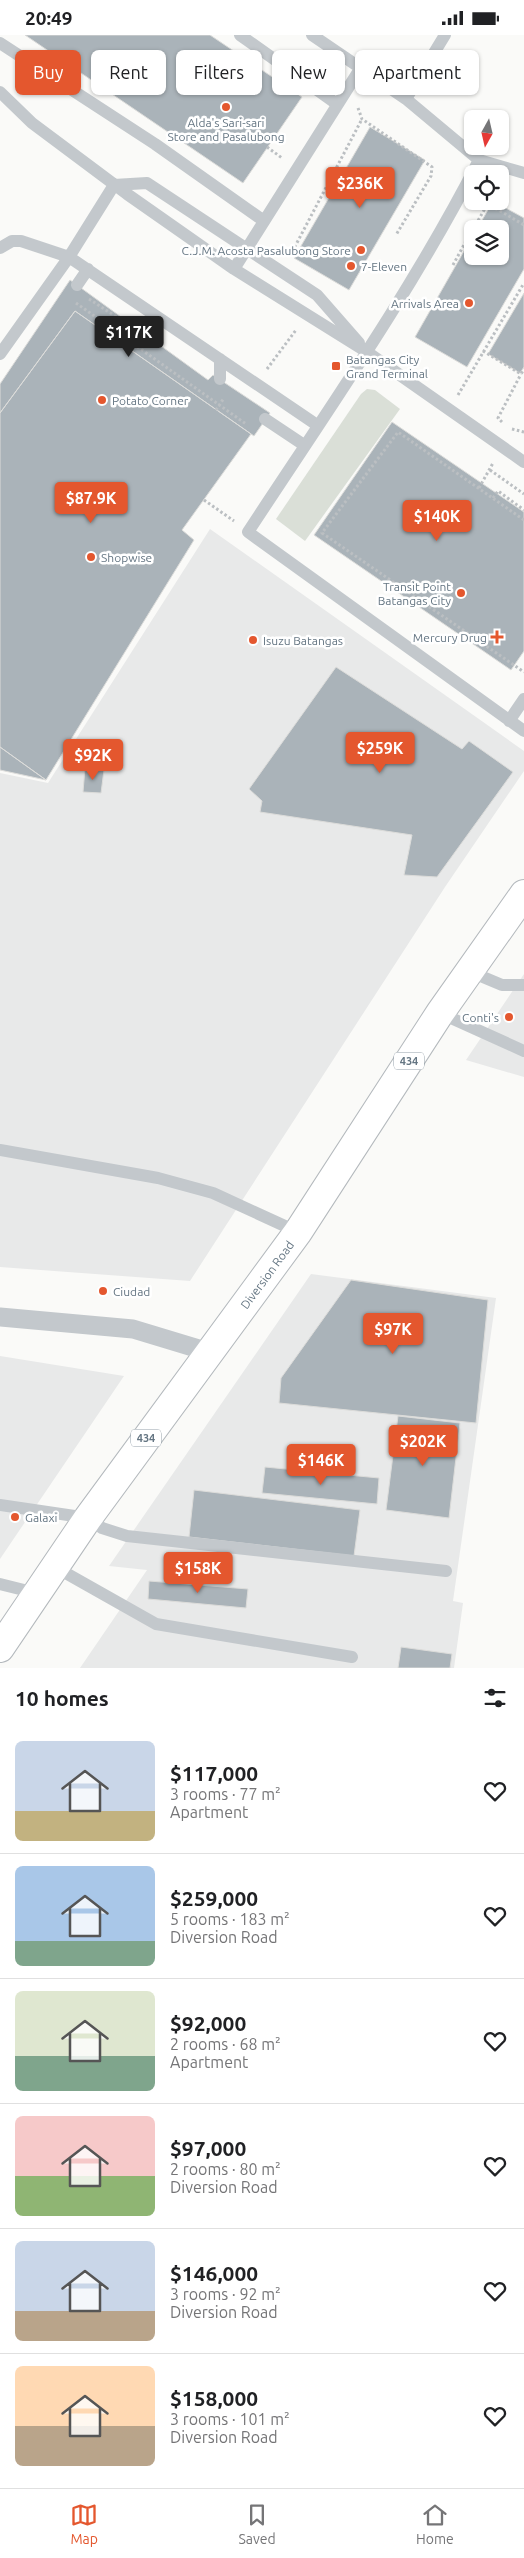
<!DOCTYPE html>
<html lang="en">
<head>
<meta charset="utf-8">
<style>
  body { margin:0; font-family:Ubuntu,sans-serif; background:#f2f2f2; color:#202124; height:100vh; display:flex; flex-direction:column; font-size:19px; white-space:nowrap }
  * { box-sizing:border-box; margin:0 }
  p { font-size:16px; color:#757577 }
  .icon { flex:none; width:28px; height:28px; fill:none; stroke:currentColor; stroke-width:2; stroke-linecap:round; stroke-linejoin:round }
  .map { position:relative; height:1633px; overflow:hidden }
  .drawer { display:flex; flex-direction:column; background:#fff; flex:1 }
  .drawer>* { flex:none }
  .guide { position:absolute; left:15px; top:15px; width:495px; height:45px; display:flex; gap:10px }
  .needle { width:32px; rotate:188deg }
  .fabs { position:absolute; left:464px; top:75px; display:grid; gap:10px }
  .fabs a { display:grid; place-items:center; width:45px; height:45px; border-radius:8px; background:#fff; box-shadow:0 1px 4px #0004; font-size:25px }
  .price { position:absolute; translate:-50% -42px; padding:0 11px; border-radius:5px; background:#e4572e; color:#fff; font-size:16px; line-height:32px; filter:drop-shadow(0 1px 2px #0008) }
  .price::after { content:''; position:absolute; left:50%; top:30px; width:15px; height:11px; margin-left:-8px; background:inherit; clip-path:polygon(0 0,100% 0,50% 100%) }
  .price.current { background:#222; color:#fff }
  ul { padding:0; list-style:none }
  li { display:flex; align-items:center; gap:15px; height:125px; padding:0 15px }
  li+li { border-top:1px solid #e0e0e0 }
  li span { display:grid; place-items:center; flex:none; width:140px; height:100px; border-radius:8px; color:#555 }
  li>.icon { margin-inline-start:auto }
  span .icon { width:60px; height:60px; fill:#fffc; stroke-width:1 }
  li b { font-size:21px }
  h2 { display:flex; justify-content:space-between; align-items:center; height:60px; padding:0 15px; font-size:21px }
  .chip { padding:0 18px; border-radius:8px; background:#fff; box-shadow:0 1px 4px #0004; font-size:18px; line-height:45px }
  .chip.current { background:#e4572e; color:#fff }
  .status { display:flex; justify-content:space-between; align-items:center; height:35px; padding:0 25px; background:#fff; direction:ltr }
  .status svg { height:14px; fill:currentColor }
  .tab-bar { display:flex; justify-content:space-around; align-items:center; height:70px; border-top:1px solid #e0e0e0; background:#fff; font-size:14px; color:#757577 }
  .tab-bar a { display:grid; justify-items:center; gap:2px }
  .tab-bar .current { color:#e4572e }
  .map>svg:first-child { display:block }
  .built { fill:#e8e9e9 }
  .green { fill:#dadfd7 }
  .building { fill:#aab3b9; stroke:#dcdcda }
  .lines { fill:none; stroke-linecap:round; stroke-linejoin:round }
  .trunk-casing { stroke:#b4b9bd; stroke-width:30 }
  .path { stroke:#bbbfc2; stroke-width:3; stroke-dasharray:2.5 2.5; stroke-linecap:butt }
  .service { stroke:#c3c8cc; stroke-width:12 }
  .pedestrian { stroke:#c3c8cc; stroke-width:19 }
  .trunk { stroke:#fff; stroke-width:28 }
  .poi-dot { fill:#e4572e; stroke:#fff; stroke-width:2 }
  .labels { text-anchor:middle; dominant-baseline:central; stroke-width:5; stroke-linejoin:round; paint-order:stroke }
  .shield { fill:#fff; stroke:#939fa8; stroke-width:1 }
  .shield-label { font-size:11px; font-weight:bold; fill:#657683 }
  .poi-label { font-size:12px; fill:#657683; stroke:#fff; text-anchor:start }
  .street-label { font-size:12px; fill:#657683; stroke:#fff }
</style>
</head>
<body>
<div class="status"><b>20:49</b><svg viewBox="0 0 49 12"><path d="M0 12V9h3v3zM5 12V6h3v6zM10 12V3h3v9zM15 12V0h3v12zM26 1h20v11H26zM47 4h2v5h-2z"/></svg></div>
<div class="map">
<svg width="524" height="1633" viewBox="0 0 524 1633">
  <rect width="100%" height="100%" fill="#fafaf8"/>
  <path class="built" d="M210,494L524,716V736L445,852L190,1246L0,1232V738L48,748Z
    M524,939V1042L466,1025Z
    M311,1239L496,1263L453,1566L463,1568L454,1633H80L147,1535L109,1531Z
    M0,1321L124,1341L0,1524Z"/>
  <path class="green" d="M367,354L375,355L400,374L305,506L276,484L361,359Z"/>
  <path class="building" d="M25,0H210L302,62L243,148Z
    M370,92L425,125L349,255L294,223Z
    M493,166L524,183V234L467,332L415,302L472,202V221H500V194H477Z
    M70,245L208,345L213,340L270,378L254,401L75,276L0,378V349Z
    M524,258V332L520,338L488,319Z
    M75,276L251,399L182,495L194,505L46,745L0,712V378Z
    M392,387L524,477V616L511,635L314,500Z
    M336,632L462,714L469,706L513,737L437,842L404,840L412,800L260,777L262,766L249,754Z
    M0,712L46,745L0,735Z
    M85,733L104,735L101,758L83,757Z
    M351,1245L488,1265L476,1388L279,1368L281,1343Z
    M398,1381L460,1388L449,1483L386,1475Z
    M265,1432L379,1443L377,1469L262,1458Z
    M194,1455L360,1475L354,1521L189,1502Z
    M149,1546L248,1554L246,1573L148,1564Z
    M401,1612L452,1619L450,1633H398Z"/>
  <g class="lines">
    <defs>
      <g id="trunk">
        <path id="s1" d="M0,1613L88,1483L298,1197L440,978L524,859"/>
      </g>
    </defs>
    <use href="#trunk" class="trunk-casing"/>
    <path class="path" d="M358,73L362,84L432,132L431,141L396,200
      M267,112L282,123
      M473,194L486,172L497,174L524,190
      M290,221L362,84
      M453,230L472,195
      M89,264L124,287L116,296
      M76,268L246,389
      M121,308L136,289
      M483,316L521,339L524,334
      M267,334L296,295
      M458,360L524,248
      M216,375L224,363
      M502,387L498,383L521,339
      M512,394L524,397
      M490,435L524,459
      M479,453L493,428
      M493,463L498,456L524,475
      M204,465L234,486
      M524,485L398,397L322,498L524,637"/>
    <path class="service" d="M240,0L337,69
      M312,0L406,64L479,125L524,138
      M0,8L155,109L264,186
      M0,57L32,88L127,159L234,234L367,317L524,427
      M406,64L445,0
      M479,125C413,254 328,375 248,497L524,696
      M0,213L12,206H21L69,222L317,390
      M234,234L360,34
      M77,250L88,234
      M0,319L69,222L114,150L147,148L317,260L359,308
      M220,324V344
      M265,384L304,410
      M509,686L524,664
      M471,937L502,950H524
      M440,978L524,1016
      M0,1115L158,1143L213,1158L298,1197
      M0,1470L88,1483L102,1493L127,1501L446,1536
      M55,1532L156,1589L352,1622
      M0,1549L36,1558"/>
    <path class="pedestrian" d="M0,1282L133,1294L209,1317"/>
    <use href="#trunk" class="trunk"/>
  </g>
  <g class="poi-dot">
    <circle cx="226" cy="72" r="5"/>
    <circle cx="361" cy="215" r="5"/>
    <circle cx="351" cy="231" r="5"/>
    <circle cx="469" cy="268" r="5"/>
    <rect x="331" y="326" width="10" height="10" rx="2.5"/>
    <circle cx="102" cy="365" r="5"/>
    <circle cx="91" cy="522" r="5"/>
    <circle cx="461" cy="558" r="5"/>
    <path d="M494.5 594.5h5v5h5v5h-5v5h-5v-5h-5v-5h5z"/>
    <circle cx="253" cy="605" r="5"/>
    <circle cx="509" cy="982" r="5"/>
    <circle cx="103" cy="1256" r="5"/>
    <circle cx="15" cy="1482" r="5"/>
  </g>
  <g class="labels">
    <g class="shield">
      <rect x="394" y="1017.5" width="30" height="17" rx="4"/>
      <rect x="131" y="1394.5" width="30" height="17" rx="4"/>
    </g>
    <g class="shield-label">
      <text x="409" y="1026">434</text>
      <text x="146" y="1403">434</text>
    </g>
    <g class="poi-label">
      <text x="226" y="87" text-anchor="middle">Alda's Sari-sari<tspan x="226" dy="14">Store and Pasalubong</tspan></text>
      <text x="351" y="215" text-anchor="end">C.J.M. Acosta Pasalubong Store</text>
      <text x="361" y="231">7-Eleven</text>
      <text x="459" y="268" text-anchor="end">Arrivals Area</text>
      <text x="346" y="324">Batangas City<tspan x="346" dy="14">Grand Terminal</tspan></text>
      <text x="112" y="365">Potato Corner</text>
      <text x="101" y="522">Shopwise</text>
      <text x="451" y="551" text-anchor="end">Transit Point<tspan x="451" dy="14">Batangas City</tspan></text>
      <text x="487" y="602" text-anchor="end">Mercury Drug</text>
      <text x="263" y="605">Isuzu Batangas</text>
      <text x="499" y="982" text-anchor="end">Conti's</text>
      <text x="113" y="1256">Ciudad</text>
      <text x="25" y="1482">Galaxi</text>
    </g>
    <g class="street-label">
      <text stroke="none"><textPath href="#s1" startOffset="459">Diversion Road</textPath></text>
    </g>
  </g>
</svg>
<div class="fabs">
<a><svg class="needle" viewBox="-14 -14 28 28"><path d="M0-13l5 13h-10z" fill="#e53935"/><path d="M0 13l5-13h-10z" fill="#757577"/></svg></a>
<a><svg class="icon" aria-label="locate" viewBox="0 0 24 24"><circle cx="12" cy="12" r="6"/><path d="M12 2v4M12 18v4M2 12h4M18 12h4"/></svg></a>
<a><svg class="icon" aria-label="layers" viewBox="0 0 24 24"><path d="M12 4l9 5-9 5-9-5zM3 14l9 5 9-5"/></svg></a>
</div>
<b class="price" style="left:360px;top:174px">$236K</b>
<b class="price current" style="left:129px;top:323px">$117K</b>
<b class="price" style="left:91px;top:489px">$87.9K</b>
<b class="price" style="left:437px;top:507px">$140K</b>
<b class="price" style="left:380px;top:739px">$259K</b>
<b class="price" style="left:93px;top:746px">$92K</b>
<b class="price" style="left:393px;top:1320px">$97K</b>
<b class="price" style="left:423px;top:1432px">$202K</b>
<b class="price" style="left:321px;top:1451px">$146K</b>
<b class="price" style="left:198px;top:1559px">$158K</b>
<div class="guide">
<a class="chip current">Buy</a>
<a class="chip">Rent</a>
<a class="chip">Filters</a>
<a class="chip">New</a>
<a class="chip">Apartment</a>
</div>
</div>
<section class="drawer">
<h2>10 homes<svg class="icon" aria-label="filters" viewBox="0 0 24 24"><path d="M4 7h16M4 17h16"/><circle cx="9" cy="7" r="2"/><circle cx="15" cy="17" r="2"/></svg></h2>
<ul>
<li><span style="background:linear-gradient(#c9d6e8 70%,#c2b280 0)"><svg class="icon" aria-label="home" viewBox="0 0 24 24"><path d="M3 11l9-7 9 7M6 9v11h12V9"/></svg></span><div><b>$117,000</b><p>3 rooms · 77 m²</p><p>Apartment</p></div><svg class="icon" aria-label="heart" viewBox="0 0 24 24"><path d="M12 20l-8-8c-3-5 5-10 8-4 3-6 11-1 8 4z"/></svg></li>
<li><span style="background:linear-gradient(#a9c7e8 75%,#7fa58c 0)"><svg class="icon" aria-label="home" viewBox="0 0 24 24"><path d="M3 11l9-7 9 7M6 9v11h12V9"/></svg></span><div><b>$259,000</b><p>5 rooms · 183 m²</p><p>Diversion Road</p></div><svg class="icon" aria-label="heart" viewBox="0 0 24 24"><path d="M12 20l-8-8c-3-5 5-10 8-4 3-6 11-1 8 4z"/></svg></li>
<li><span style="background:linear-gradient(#dfe7d0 65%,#7fa58c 0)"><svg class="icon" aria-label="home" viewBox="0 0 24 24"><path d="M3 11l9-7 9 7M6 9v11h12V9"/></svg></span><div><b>$92,000</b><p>2 rooms · 68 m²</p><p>Apartment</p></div><svg class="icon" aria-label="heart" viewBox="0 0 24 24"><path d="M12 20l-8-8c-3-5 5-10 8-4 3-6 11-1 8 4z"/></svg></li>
<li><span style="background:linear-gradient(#f6c9c9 60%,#8fb573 0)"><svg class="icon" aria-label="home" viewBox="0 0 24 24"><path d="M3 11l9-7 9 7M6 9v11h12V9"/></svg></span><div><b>$97,000</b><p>2 rooms · 80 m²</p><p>Diversion Road</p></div><svg class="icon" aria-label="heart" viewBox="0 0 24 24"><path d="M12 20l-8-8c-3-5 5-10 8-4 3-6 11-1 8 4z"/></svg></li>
<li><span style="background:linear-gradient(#c9d6e8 70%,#b9a48a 0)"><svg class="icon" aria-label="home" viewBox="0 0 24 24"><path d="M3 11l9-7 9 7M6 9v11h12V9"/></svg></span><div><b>$146,000</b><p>3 rooms · 92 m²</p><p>Diversion Road</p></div><svg class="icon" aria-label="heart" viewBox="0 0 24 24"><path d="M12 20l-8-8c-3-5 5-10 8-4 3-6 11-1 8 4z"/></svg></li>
<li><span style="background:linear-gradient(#ffd9b3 60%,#b9a48a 0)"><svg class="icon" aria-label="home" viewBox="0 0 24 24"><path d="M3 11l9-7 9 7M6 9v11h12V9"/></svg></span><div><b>$158,000</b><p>3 rooms · 101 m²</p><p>Diversion Road</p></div><svg class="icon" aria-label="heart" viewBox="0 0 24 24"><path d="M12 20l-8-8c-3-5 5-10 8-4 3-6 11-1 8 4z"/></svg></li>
</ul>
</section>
<nav class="tab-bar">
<a class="current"><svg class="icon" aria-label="map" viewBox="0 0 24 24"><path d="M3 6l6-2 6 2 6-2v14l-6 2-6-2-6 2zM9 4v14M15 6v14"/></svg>Map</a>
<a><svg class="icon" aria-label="saved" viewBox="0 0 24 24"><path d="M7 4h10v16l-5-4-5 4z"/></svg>Saved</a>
<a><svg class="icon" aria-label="home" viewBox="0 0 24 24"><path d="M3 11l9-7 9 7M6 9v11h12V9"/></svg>Home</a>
</nav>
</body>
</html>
